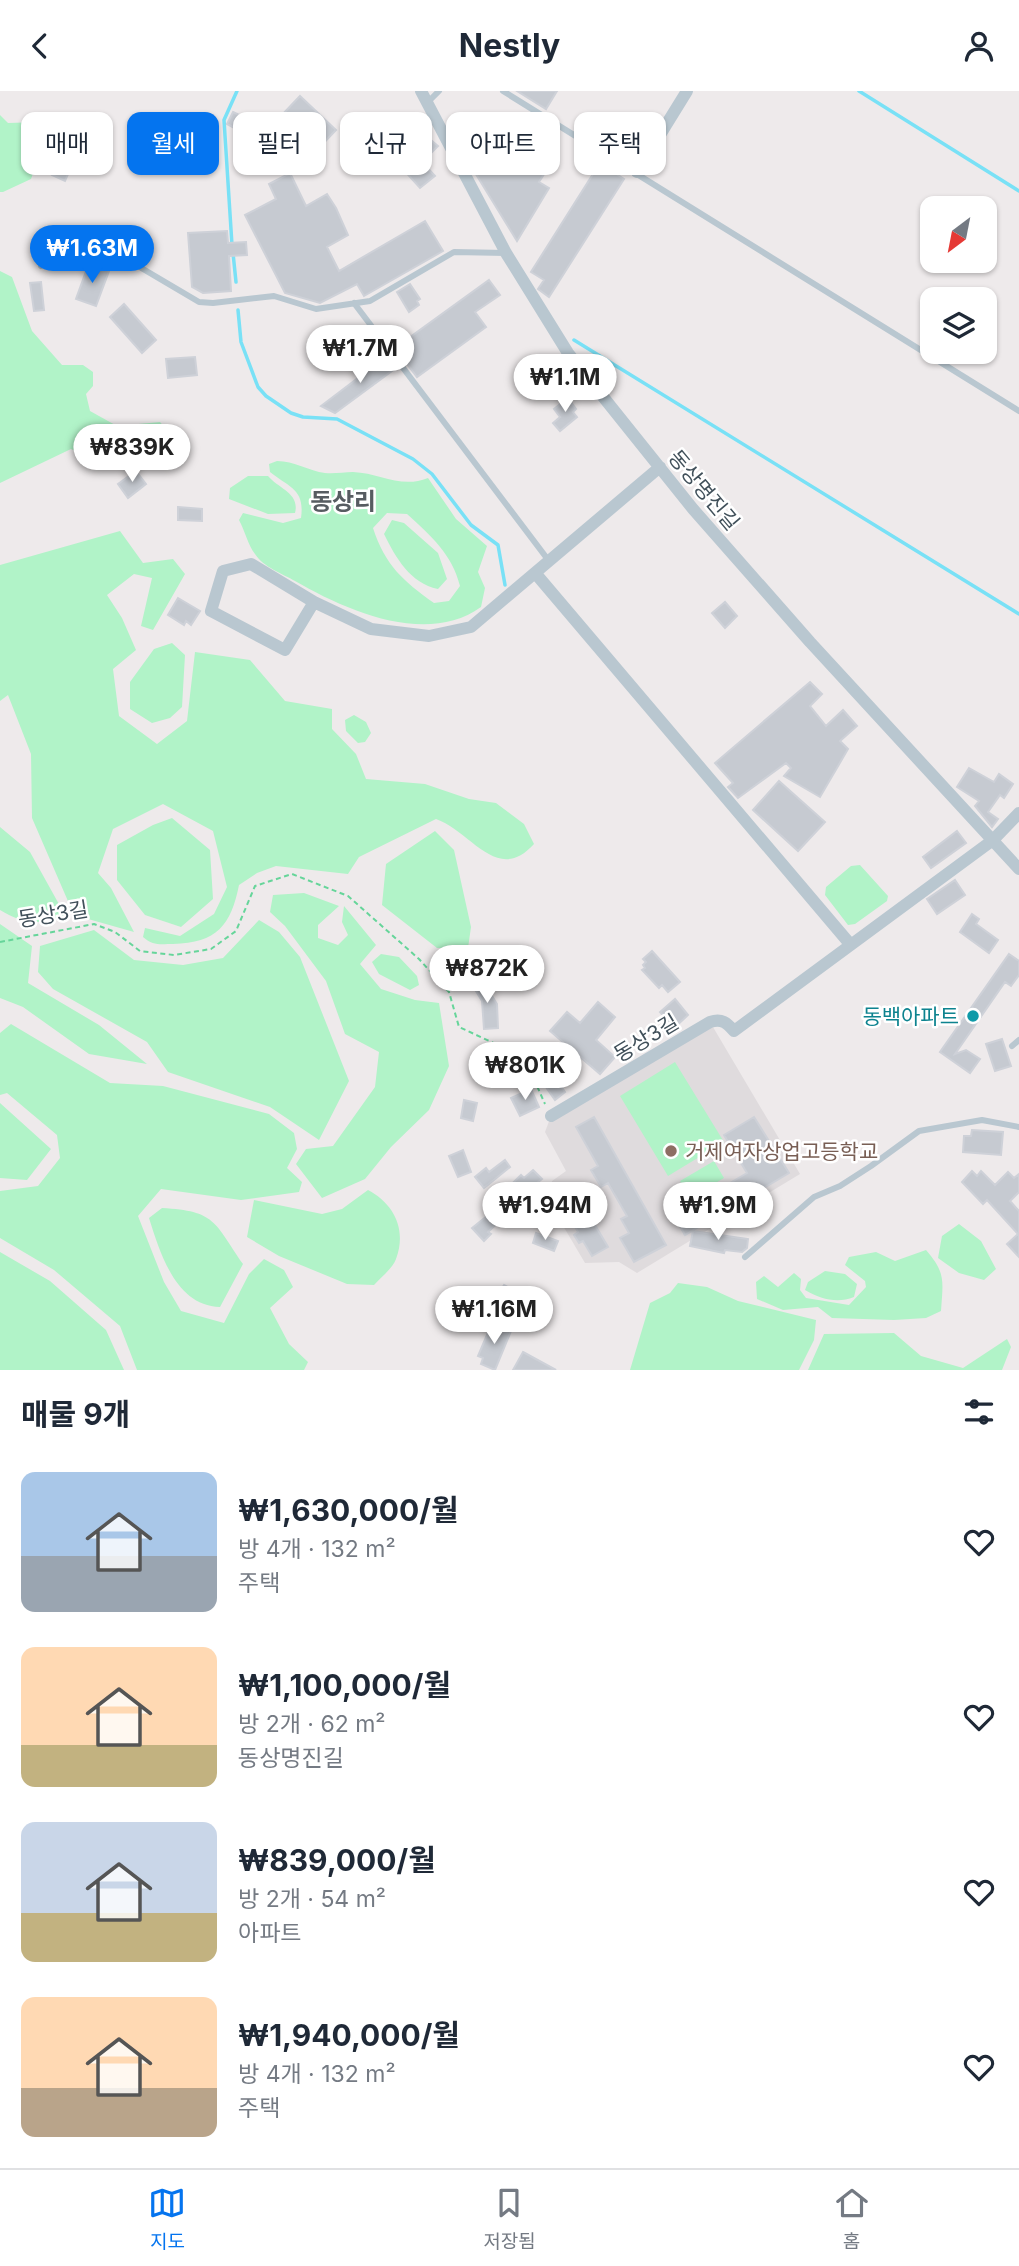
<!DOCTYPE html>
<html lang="ko">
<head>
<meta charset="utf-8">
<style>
  body { margin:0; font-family:Inter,"Noto Sans KR",sans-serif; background:#f2f2f3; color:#1f2937; height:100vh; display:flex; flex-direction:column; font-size:26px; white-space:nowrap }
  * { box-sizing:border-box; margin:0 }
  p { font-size:23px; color:#747a83 }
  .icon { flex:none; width:38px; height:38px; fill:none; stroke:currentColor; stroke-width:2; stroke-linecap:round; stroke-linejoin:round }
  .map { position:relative; height:1279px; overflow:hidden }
  .details { display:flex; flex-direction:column; background:#fff; flex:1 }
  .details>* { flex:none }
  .banner { position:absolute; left:21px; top:21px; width:978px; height:63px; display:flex; gap:14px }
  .needle { width:46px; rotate:212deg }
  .controls { position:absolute; left:920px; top:105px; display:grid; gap:14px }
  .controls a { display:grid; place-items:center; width:77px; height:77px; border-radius:14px; background:#fff; box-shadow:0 2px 5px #0004; font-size:35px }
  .price { position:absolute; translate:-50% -60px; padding:0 16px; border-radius:24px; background:#fff; color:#222; font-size:23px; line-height:46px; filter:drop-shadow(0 2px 4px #0008) }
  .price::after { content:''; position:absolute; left:50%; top:42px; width:21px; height:16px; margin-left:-10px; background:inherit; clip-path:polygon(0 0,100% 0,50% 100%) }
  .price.active { background:#0474ef; color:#fff }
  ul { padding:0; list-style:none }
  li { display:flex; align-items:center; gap:21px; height:175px; padding:0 21px }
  li span { display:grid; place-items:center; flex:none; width:196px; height:140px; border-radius:14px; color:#555 }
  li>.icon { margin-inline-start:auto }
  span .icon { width:84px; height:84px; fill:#fffc; stroke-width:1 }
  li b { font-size:30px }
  h2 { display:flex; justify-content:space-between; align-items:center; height:84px; padding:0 21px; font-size:30px }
  .tag { padding:0 24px; border-radius:14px; background:#fff; box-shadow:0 2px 5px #0004; font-size:24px; line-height:63px }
  .tag.active { background:#0474ef; color:#fff }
  header { display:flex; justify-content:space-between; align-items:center; height:91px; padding:0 21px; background:#fff; font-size:32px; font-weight:700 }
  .tabs { display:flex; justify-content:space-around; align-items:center; height:98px; border-top:2px solid #e0e1e3; background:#fff; font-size:19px; color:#747a83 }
  .tabs a { display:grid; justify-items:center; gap:4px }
  .tabs .active { color:#0474ef }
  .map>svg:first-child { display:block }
  .education { fill:#dfdbdd }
  .green { fill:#b1f3c8; fill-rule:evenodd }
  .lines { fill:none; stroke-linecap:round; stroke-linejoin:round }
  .stream { stroke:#79e1f6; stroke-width:3.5 }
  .building { fill:#c6cad1; stroke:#ced1d8; stroke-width:2 }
  .path { stroke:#66d59a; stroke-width:2; stroke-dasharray:5 3.5; stroke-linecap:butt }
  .service { stroke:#b9c7d0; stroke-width:6 }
  .minor { stroke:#b9c7d0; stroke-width:12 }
  .culture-dot { fill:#0f9aa8; stroke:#fff; stroke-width:2.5 }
  .education-dot { fill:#8d6e63; stroke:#fff; stroke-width:2.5 }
  .labels { text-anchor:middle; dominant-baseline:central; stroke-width:5; stroke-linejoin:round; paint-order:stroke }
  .street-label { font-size:21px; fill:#41505a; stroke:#fff }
  .culture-label { font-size:21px; fill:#0d838f; stroke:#fff; text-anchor:end }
  .education-label { font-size:21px; fill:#785e54; stroke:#fff; text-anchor:start }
  .quarter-label { font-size:24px; font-weight:bold; fill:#575c61; stroke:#fff }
</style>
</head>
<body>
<header><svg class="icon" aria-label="back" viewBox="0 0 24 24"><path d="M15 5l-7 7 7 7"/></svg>Nestly<svg class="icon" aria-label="person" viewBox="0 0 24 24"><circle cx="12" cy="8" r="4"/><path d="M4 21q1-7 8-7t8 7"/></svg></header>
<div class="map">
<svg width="1019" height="1279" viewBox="0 0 1019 1279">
  <rect width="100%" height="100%" fill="#eeeaeb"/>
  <path class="education" d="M710,931L800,1083L637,1182L619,1171L585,1172L549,1111L552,1090L566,1080L545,1041L551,1025Z"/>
  <path class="green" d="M0,24L8,32L40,31L46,46L31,88L3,101H0Z
    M0,180L12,186L32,240L62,274H83L93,281V295L86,303L90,320L117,335L160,331L173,346L161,365L147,371L111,358L89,367L71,358L0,392Z
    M277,370C294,370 309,380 325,382C334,383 344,381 353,381C380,382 401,398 428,387L456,428L487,455L478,481L485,497L481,516C427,555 347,520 295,490C283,483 263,476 255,463C248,454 245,440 239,429L243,422L283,432L301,427C305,398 290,397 270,381L269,373ZM387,422L407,423C431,445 452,463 460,495L449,510L434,512C403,490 385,474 373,437Z
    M248,385H268C279,398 300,402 295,422L268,423L229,408L230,397Z
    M392,429L404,432L438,462L447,488L438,498C410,492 396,467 384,443Z
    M120,440L143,472L173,468L185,483L153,539L141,535L152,487L134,483L107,504L122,527L136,559L113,578L119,625L157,653L187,630L195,561L250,569L285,610L332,618V638L356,663L366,688L425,693L469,708L496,712L524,733L534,753C497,794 471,740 436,728L359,766L348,783L276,775L257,782L239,794C231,834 217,852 173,853C160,853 153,855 143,846L145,837L180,845L214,823L227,796L213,740L163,713L113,738L98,782L111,797L134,841L74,824L32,727L31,663L8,604L0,610V474Z
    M172,552L185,564L182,616L170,627L152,632L130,618V591L154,558Z
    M354,624L366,631L371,642L365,651L358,652L346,640L345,629Z
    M172,727L210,759L213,808L181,836L145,824L117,789V754L153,734Z
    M0,736L30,761L65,824C40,835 23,833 0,819Z
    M435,740L454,759L471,836L468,857H437L382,814L386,773Z
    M860,774L888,805L887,810L855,833L848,834L825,804L826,796L851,775Z
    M304,802L339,815L318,834V847L338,854L348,844L342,831L344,815L376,854L360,873L381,898L415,909L439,912L449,975L429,1019L391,1056L365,1088L322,1107L296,1073L306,1058L333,1055L375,996L379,961L345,943L326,890L285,835L270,821L273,804Z
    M259,829L279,841L300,866L349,990L319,1049L270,1016L168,981L147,951L53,898L38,881L40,855L94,839L134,869L183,874L223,867Z
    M0,833L32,855L28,892L99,934L147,973L89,963L23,916L0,907Z
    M381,863L399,866L417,885L419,894L410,899L379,883L372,871Z
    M11,933L110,992L163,995L269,1023L294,1042L297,1058L287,1077L302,1091L299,1101L241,1109L161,1098L138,1125L164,1191L181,1220L224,1232L249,1183L264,1168L284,1179L293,1196L270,1217L289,1253L308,1271L304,1279H137L120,1235L54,1179L0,1147V1100L38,1095L60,1067L57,1044L7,1002L0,1004V942Z
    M675,971L724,1051L668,1085L620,1005Z
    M0,1012L51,1058L27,1089L0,1087Z
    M714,1070L724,1087L690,1107L680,1090Z
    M368,1099C394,1113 407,1138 396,1168C393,1177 381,1186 374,1194L347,1193L279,1165L247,1146L254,1109L322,1123L342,1118Z
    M162,1117C216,1120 214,1131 243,1173L220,1216C176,1215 160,1162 149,1127Z
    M959,1133L981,1150L996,1178L984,1189L959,1182L938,1167L942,1145Z
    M926,1159C946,1182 943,1190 941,1220L926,1227L894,1229L832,1227L818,1216L783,1219L757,1208L756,1191L764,1185L778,1196L794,1182L801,1188L800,1199L806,1207L849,1214L866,1196L865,1190L845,1174L849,1166L876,1161L895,1170Z
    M0,1161L50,1190L106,1239L124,1279H0Z
    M825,1180L845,1183L857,1193L854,1206C837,1213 821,1208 805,1199L808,1191Z
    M678,1192L707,1196L738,1210L816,1229L814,1249L799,1279H630L650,1212L670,1202Z
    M894,1242L921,1265L963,1277L1007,1248L1011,1256L1002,1279H808L824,1243Z"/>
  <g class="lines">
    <path class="stream" d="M859,0L1019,100
      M232,154L224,29L237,0
      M233,162L236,191
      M238,219L241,251L258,296L266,305L291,322L303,326L337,328L413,368L432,383L471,434L498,454L505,494
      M574,249L1019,523"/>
  </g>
  <path class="building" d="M517,0H557L546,18Z
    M300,5L336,39L296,81L260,47Z
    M233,21L254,31L247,44L227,33Z
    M398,44L415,64L431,49L438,55L422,71L435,85L420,97L392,66L389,68L381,59Z
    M496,46L548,77L539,91L549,97L517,150L474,80Z
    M60,67L69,72L65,80L69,81L65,90L52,84Z
    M600,72L624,88L549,206L538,198L544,189L531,181Z
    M290,82L306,115L327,103L336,117L348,144L327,156L339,180L425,130L443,160L364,205L357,193L320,212L285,202L245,124L276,108L269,93Z
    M227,140L228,152L246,151L247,164L229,165L231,200L203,202L192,196L188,142Z
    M89,172L109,180L96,215L76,208Z
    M489,189L500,204L475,221L486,236L417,286L395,257Z
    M41,191L44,219L34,220L30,192Z
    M410,193L420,208L417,210L419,214L409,221L397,201Z
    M124,213L156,249L142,262L110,226Z
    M387,265L396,277L335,322L321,315Z
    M195,266L197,284L168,287L166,268Z
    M568,307L576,318L573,321L577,326L560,340L553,332L560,326L554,318Z
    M136,380L146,393L128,407L118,393Z
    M178,416L202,418V430L178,429Z
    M178,507L200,520L191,534L186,530L184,534L168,524Z
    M725,511L737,525L725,537L712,522Z
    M810,591L822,603L810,615L826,635L843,619L857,635L840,650L848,658L820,706L784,685L791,677L786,672L738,707L728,696L733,692L715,672Z
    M969,677L994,691L999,683L1013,693L1004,707L1000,704L988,721L998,728L992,736L975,715L979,710L957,696Z
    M779,690L825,731L798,760L753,719Z
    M957,740L966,752L931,777L923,766Z
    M955,789L965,804L937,823L927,808Z
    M972,823L979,828L976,833L998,849L989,862L960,841Z
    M652,860L680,891L668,901L662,894L659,897L642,879L645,877L643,874L646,871L643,868Z
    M1009,863L1019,870V884L1011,895L1005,891L955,963L966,959L980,968L970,982L940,961Z
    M481,887L497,913L498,937L484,938L482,910L471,892Z
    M675,908L688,924L674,937L660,921Z
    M598,911L615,926L596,949L615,966L600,983L550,940L567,921L580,932Z
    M1002,948L1011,975L995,980L986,953Z
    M552,982L565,1001L555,1009L541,989Z
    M531,998L539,1016L520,1025L511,1007Z
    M464,1009L477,1012L473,1030L461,1027Z
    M594,1026L666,1154L634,1171L620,1147L629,1142L621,1128L627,1125L608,1092L601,1096L591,1079L598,1075L576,1036Z
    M754,1026L789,1082L685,1144L674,1125L747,1082L724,1044Z
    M972,1039L1003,1041L1001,1064L963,1061L964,1045H971Z
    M463,1059L471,1081L458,1086L449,1065Z
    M505,1069L510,1076L484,1097L475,1086L486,1077L489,1081Z
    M533,1079L542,1088L532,1096L537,1101L509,1128L506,1124L488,1141L491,1143L484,1150L472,1137L498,1116L493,1111L521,1084L524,1087Z
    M972,1080L977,1085L981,1080L995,1094L1008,1081L1014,1087L1019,1083V1101L1010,1110L1019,1120V1166L1007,1153L1018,1143L987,1109L983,1113L962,1091Z
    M573,1097L608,1156L592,1165L583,1150L579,1152L574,1144L578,1141L558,1106Z
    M693,1140L748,1148L747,1157L742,1161L725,1159L724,1162L690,1155Z
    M536,1142L558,1150L554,1160L533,1152Z
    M504,1194L515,1200L503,1219L493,1212Z
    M492,1232L511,1240L495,1279L481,1273L483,1267L478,1265Z
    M523,1261L556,1279H513Z"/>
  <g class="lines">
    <path class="path" d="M0,851L94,833L115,841L140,860L174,864L211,858L236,840L255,795L292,783L348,805L419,868L449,901L459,936L524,966L545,1013"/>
    <path class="service" d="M503,0L1019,320
      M429,10L439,0
      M41,175L55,164L79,153L107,161L138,175L199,211L213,212L274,205L316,218L370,210L454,161L506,162
      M354,212L549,470
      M1012,955L1019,949
      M745,1166L814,1106L840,1095L871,1075L919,1040L982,1029L1019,1036"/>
    <path class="minor" d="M421,0L506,162L568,262L693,418L810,551L1019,778
      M637,81L687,0
      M536,483L850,853
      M314,511L285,559L211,520L223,480L251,473L314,511L371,538L429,545L471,536L660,376
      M551,1025L710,931C722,927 727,932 734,940L993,749L1019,722"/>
  </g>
  <circle class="culture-dot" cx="973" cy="925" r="7"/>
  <circle class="education-dot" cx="671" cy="1060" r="7"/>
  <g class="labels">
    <g class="street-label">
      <text transform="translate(704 399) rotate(50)">동상명진길</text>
      <text transform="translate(53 823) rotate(-9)">동상3길</text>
      <text transform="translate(646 947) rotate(-31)">동상3길</text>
    </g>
    <g class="culture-label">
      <text x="959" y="925">동백아파트</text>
    </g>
    <g class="education-label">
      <text x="685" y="1060">거제여자상업고등학교</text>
    </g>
    <g class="quarter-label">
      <text x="343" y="410">동상리</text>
    </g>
  </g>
</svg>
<div class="controls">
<a><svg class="needle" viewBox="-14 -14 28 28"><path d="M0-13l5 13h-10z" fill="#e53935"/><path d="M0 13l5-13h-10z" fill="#747a83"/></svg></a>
<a><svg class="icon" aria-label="layers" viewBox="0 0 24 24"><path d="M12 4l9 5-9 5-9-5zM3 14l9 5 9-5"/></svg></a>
</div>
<b class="price active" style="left:92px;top:194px">₩1.63M</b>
<b class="price" style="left:360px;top:294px">₩1.7M</b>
<b class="price" style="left:565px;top:323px">₩1.1M</b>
<b class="price" style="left:132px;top:393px">₩839K</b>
<b class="price" style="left:487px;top:914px">₩872K</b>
<b class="price" style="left:525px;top:1011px">₩801K</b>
<b class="price" style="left:545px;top:1151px">₩1.94M</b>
<b class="price" style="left:718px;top:1151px">₩1.9M</b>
<b class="price" style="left:494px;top:1255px">₩1.16M</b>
<div class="banner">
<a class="tag">매매</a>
<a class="tag active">월세</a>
<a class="tag">필터</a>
<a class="tag">신규</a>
<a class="tag">아파트</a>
<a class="tag">주택</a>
</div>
</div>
<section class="details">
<h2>매물 9개<svg class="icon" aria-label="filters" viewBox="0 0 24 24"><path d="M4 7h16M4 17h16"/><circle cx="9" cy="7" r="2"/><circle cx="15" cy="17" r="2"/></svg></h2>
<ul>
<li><span style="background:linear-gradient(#a9c7e8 60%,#9aa5b1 0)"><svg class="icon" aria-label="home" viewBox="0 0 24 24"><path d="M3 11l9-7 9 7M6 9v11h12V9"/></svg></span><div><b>₩1,630,000/월</b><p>방 4개 · 132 m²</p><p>주택</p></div><svg class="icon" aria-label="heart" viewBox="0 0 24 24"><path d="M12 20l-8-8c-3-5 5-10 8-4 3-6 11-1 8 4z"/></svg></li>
<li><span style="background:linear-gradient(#ffd9b3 70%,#c2b280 0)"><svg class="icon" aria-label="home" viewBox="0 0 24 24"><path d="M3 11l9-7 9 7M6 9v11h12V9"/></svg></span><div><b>₩1,100,000/월</b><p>방 2개 · 62 m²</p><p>동상명진길</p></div><svg class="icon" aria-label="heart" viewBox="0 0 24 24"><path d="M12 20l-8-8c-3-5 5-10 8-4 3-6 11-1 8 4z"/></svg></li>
<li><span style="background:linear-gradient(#c9d6e8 65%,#c2b280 0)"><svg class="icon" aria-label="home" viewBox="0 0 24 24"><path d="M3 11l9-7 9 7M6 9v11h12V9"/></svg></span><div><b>₩839,000/월</b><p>방 2개 · 54 m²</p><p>아파트</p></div><svg class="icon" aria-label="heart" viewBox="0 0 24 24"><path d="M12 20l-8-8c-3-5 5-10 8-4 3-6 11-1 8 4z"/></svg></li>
<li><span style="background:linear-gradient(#ffd9b3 65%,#b9a48a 0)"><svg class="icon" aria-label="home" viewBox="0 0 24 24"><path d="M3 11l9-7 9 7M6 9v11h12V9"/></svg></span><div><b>₩1,940,000/월</b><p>방 4개 · 132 m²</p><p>주택</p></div><svg class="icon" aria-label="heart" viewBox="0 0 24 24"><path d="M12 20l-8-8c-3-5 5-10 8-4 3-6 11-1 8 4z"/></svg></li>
</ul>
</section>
<nav class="tabs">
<a class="active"><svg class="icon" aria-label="map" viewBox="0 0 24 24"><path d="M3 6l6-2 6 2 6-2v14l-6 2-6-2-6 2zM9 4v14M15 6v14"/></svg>지도</a>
<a><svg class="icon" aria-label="saved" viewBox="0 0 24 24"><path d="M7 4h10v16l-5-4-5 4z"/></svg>저장됨</a>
<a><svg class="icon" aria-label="home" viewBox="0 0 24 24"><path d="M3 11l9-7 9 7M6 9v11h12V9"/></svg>홈</a>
</nav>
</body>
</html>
